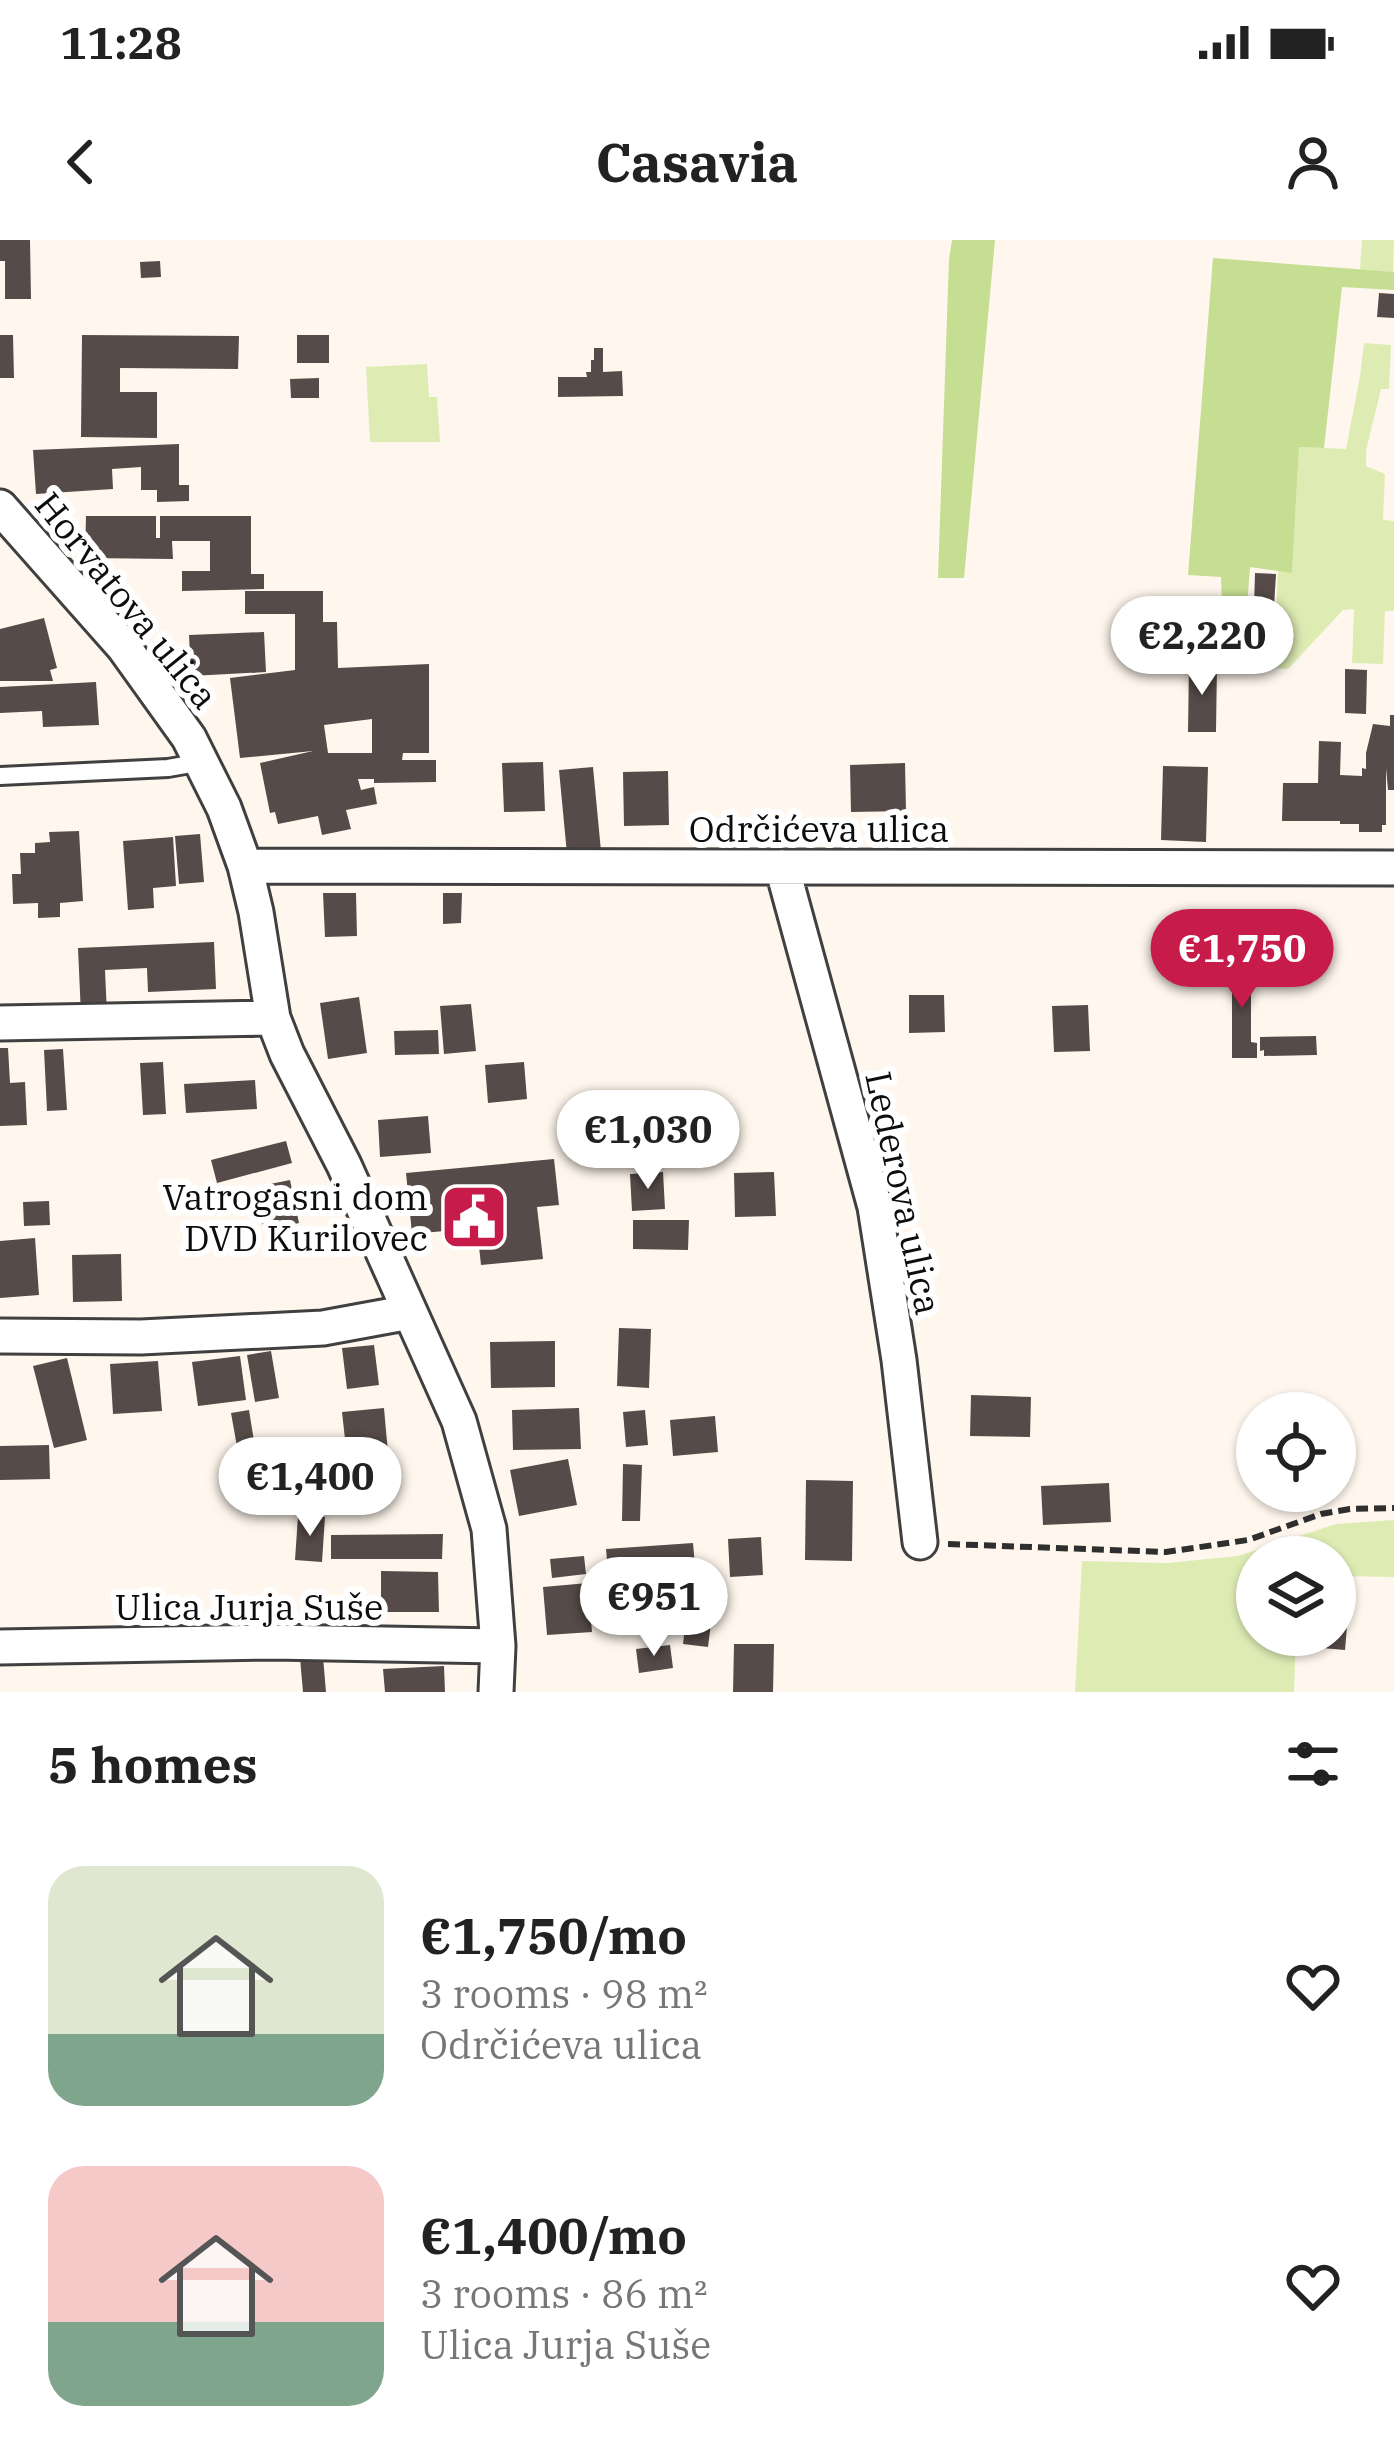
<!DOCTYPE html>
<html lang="en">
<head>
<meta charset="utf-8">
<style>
  body { margin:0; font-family:"IBM Plex Serif",serif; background:#f2f2f2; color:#222; height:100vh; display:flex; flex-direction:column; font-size:45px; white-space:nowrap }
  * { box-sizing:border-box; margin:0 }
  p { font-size:39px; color:#767676 }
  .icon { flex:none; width:66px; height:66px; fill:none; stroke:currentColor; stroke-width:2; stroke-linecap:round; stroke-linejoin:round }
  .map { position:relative; height:1452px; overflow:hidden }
  .panel { display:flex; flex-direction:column; background:#fff; flex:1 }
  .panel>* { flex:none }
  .tools { position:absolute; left:1236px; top:1152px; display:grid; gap:24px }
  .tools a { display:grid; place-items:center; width:120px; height:120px; border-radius:50%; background:#fff; box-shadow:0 3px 9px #0004; font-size:60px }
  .price { position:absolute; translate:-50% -102px; padding:0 27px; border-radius:42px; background:#fff; color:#222; font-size:39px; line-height:78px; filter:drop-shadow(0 3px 6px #0008) }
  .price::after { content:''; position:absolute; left:50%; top:72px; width:36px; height:27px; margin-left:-18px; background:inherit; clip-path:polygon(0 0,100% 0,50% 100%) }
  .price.on { background:#c71b4a; color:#fff }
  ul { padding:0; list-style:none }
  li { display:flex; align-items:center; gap:36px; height:300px; padding:0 48px }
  li span { display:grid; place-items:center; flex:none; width:336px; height:240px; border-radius:36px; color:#555 }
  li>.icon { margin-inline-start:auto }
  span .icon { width:144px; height:144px; fill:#fffc; stroke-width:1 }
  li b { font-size:51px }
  h2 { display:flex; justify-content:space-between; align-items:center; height:144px; padding:0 48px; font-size:51px }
  .status { display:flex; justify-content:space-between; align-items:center; height:84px; padding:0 60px; background:#fff; direction:ltr }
  .status svg { height:33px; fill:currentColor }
  header { display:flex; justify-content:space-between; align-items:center; height:156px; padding:0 48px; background:#fff; font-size:54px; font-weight:700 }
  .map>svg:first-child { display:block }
  .green { fill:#deecb4 }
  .forest { fill:#c5de92 }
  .building { fill:#564b48; fill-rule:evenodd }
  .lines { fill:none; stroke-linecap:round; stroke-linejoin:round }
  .lane-casing { stroke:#404040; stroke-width:22 }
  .street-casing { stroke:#404040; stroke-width:39 }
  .path { stroke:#2f2f2f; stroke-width:6; stroke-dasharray:12 6; stroke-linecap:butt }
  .lane { stroke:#fff; stroke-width:16 }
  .street { stroke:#fff; stroke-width:33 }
  .labels { text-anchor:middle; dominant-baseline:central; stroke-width:12; stroke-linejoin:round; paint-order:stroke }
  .street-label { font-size:36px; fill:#0d0d0d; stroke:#fff }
  .poi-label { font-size:36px; fill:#0d0d0d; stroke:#fff; text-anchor:end }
</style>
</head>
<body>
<div class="status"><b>11:28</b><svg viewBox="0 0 49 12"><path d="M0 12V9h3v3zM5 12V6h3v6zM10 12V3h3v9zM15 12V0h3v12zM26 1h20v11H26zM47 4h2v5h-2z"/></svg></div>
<header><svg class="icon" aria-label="back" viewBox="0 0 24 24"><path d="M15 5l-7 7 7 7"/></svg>Casavia<svg class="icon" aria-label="person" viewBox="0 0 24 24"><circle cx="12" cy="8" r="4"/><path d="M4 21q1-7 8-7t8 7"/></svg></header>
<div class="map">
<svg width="1394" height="1452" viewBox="0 0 1394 1452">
  <rect width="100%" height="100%" fill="#fff7ed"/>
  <path class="green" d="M1362,0H1394L1393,32L1360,30Z
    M1364,103L1391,105L1389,149H1381L1366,211V226L1385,234L1383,280L1394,281V371H1385L1383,424L1352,423L1354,369L1343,370L1288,429L1274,428L1278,331L1292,332L1299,207L1346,209L1360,136Z
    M427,124L429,157H437L440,202H370L366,127Z
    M1394,1280V1337L1335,1336V1317H1257V1395H1296L1294,1452H1075L1082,1321L1167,1323L1238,1316L1336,1284Z"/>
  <path class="forest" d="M952,0H995L964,338H938L949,19Z
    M1213,18L1394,32V50L1342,47L1324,208L1299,207L1292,333L1250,327L1247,366H1222L1221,337L1188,335Z"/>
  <path class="building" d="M0,0H30L31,59H5V21H0Z
    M160,21L161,37L141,38L140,22Z
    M1379,53L1394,54V78L1377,77Z
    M0,95H13L14,138H0Z
    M82,95L239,96L238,129L120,128V152H157V198L81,197Z
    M297,95H329V123H297Z
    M594,108H603V132L622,131L623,156L558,157V137H587L586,132H591V120H594Z
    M319,138V158H291L290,139Z
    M179,204V245H189V261L157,262V250H141V227L112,229L113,249L36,254L33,210Z
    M86,276H156V298H160V276H251V334H264V349L182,351V331H210V301H172L173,319L85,318Z
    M1255,333L1276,334L1274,366H1254Z
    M245,351H323V382H337L338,428L429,424V513H403L402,520H436V542L374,543V539H358L361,550L374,547L377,564L346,570L351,589L322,595L318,576L278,584L275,572L270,573L260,523L313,511L240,518L230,438L295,430V374H245ZM372,479V513H328L324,485Z
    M1235,374L1274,376L1272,420L1234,419Z
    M44,378L57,428L50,430L53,441H0V389Z
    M264,392L266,432L191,436L189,395Z
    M1189,423H1217L1216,492H1188Z
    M1345,429L1367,430L1366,474L1345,473Z
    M96,442L99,485L43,487L42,471L0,473V447Z
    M1390,475H1394V550H1388L1386,528V585H1382V592H1359V584H1340V581H1282L1283,543H1318L1319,501L1341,502L1340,535L1362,536V528L1366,529V513L1373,484L1390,486Z
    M543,522L545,571L504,572L502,523Z
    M905,523L906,571L851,572L850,525Z
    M1163,526L1208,527L1206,602L1161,600Z
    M593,527L601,611L567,614L559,530Z
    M668,531L669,585L624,586L623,532Z
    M79,591L83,661L60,663V677L38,678V663L13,664L12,634H21L20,613H35V603L50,602L49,592Z
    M200,594L204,642L179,644L175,596Z
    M173,597L176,646L153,648L154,668L128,670L123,601Z
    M323,653H356L357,696L325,697Z
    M443,653H462L461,683L443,684Z
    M214,702L216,749L148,752L147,728L105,730L107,774L81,775L78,708Z
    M1232,721H1251V802L1257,803V818H1232Z
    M909,755H944L945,792L909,793Z
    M359,757L367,813L328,819L320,763Z
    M471,764L476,811L444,814L440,766Z
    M1088,765L1090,811L1054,812L1052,766Z
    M438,790L439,814L395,815L394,791Z
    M1316,796L1317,815L1264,816V810L1260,811V797Z
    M0,808H8L10,843L25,842L27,885L0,886Z
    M63,809L67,870L47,871L44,810Z
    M163,822L166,874L143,875L140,823Z
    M524,822L527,859L488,863L485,825Z
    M255,840L257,869L186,873L184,844Z
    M428,876L431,913L380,917L378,880Z
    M286,901L292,923L217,943L211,920Z
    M554,919L559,965L537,967L543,1019L481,1025L477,988L412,994L406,933Z
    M663,932L665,969L632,971L630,934Z
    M774,932L776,976L735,977L734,933Z
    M290,940L299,983L264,991L255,947Z
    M49,961L50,985L24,986L23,962Z
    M633,980H689L688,1010L633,1009Z
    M35,998L39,1055L0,1058V1001Z
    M121,1014L122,1061L73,1062L72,1015Z
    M619,1088L651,1089L649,1148L617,1146Z
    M555,1101V1147L491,1148L490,1102Z
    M374,1105L379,1145L347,1149L342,1108Z
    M271,1111L279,1158L255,1162L247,1115Z
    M240,1116L246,1160L198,1166L192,1122Z
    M67,1118L87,1200L54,1208L33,1126Z
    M158,1121L162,1171L113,1174L110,1124Z
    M971,1155L1031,1157L1030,1197L970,1196Z
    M384,1168L388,1213L347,1217L342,1172Z
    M579,1168L581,1209L513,1210L512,1170Z
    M249,1170L258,1226L241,1229L231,1173Z
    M645,1170L648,1205L626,1207L623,1172Z
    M715,1176L718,1212L673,1216L670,1180Z
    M49,1205L50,1239L0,1240V1206Z
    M568,1219L577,1265L519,1276L510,1230Z
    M623,1224L642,1225L640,1281H622Z
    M806,1240L853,1241L852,1321L805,1320Z
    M1109,1243L1111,1282L1043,1285L1041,1246Z
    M298,1276L325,1277L322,1322L295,1320Z
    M443,1294L442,1319H331V1295Z
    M761,1297L763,1335L730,1337L728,1299Z
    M693,1303L696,1336L609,1343L606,1309Z
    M584,1316L586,1334L552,1338L550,1319Z
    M381,1331L438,1332L439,1372H381Z
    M588,1343L592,1392L547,1395L543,1347Z
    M652,1345L653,1368L616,1370L614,1347Z
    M690,1348L715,1351L708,1407L683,1404Z
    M1335,1350L1350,1351L1345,1410L1310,1407L1311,1395H1335Z
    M734,1404H774L773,1452H733Z
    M670,1405L673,1428L639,1433L636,1409Z
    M323,1417L326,1452H303L300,1418Z
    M444,1426L445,1452H385L383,1429Z"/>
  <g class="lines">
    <defs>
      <path id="lane" d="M0,536L168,528L202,522"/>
      <path id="street" d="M0,267L123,406L189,498L224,568L245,626L256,672L273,778L287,814L344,925L459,1181L489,1289L498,1406L496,1452
        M245,626L1394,628
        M782,627L875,967L899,1120L920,1302
        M0,783L273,778
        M0,1096L141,1097L323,1088L410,1072
        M0,1407L272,1402L498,1406"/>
    </defs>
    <use href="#lane" class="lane-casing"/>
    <use href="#street" class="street-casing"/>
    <path class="path" d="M948,1304L1166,1312L1248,1300L1321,1274L1350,1269L1394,1268"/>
    <use href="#lane" class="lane"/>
    <use href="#street" class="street"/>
  </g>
  <defs>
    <symbol id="civic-square" viewBox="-11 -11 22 22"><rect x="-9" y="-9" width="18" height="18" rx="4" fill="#c71b4a" stroke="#fff"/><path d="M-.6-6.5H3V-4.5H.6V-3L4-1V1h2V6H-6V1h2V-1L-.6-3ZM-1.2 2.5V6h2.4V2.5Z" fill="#fff"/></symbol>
  </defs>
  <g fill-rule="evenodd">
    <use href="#civic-square" x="436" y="939" width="76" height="76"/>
  </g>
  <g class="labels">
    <g class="street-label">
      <text transform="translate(127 360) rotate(51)">Horvatova ulica</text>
      <text x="819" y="588">Odrčićeva ulica</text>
      <text transform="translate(904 953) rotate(78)">Lederova ulica</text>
      <text x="249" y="1366">Ulica Jurja Suše</text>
    </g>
    <g class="poi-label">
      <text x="428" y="956">Vatrogasni dom<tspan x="428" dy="41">DVD Kurilovec</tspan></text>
    </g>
  </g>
</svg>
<div class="tools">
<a><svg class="icon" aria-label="locate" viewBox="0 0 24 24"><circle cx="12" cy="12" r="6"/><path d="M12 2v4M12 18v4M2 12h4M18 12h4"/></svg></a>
<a><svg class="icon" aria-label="layers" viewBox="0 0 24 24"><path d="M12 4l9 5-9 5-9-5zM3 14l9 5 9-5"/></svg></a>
</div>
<b class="price" style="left:1202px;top:458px">€2,220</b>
<b class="price on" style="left:1242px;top:771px">€1,750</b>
<b class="price" style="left:648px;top:952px">€1,030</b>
<b class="price" style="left:310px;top:1299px">€1,400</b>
<b class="price" style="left:654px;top:1419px">€951</b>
</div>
<section class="panel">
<h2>5 homes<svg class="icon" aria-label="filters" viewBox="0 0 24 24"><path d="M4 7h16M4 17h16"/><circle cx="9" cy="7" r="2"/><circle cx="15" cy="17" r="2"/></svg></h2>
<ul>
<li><span style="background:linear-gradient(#dfe7d0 70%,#7fa58c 0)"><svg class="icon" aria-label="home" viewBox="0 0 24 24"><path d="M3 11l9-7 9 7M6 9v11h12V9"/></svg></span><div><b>€1,750/mo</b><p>3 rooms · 98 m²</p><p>Odrčićeva ulica</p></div><svg class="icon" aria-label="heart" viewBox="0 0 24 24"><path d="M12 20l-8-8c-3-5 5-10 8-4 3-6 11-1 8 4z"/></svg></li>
<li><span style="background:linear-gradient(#f6c9c9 65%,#7fa58c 0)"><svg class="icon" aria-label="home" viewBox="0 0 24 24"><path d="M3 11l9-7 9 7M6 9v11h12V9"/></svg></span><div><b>€1,400/mo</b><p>3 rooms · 86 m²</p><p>Ulica Jurja Suše</p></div><svg class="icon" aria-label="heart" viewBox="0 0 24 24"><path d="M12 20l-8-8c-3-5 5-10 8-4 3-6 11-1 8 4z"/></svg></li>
</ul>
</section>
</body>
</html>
